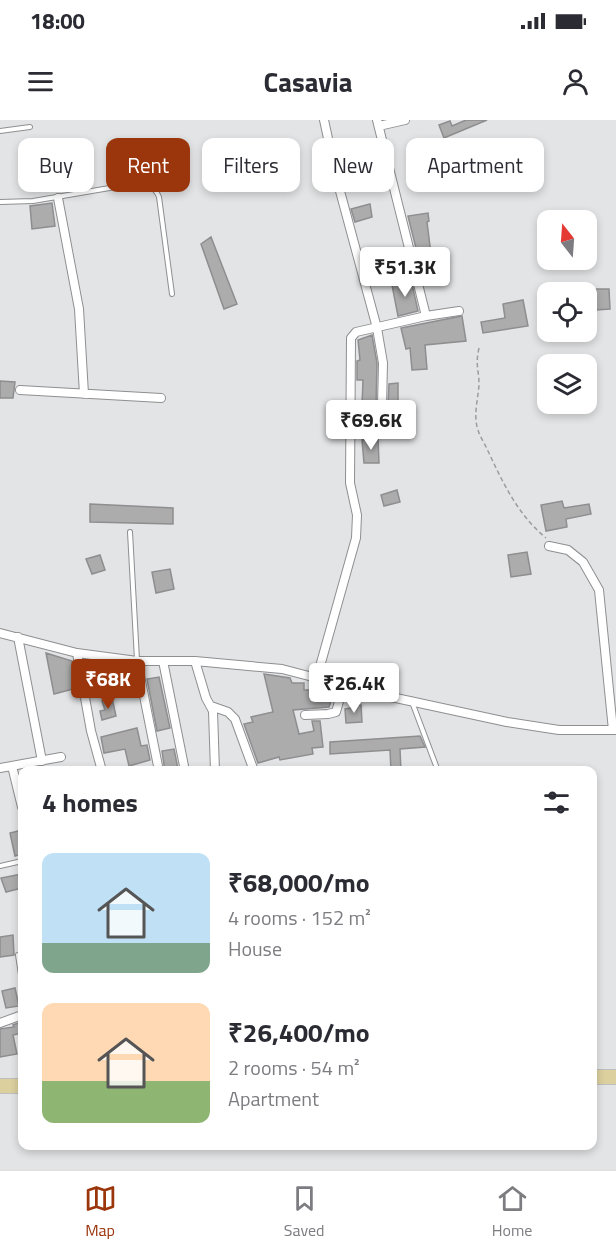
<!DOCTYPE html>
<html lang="en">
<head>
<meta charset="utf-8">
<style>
  body { margin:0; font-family:"Titillium Web",sans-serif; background:#f7f7f7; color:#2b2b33; height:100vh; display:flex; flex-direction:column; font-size:22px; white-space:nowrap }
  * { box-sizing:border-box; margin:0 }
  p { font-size:20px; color:#7c7c81 }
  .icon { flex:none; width:33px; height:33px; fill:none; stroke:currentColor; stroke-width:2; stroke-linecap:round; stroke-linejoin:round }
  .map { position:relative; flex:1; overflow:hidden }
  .side { position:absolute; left:18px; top:646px; width:579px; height:384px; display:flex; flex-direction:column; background:#fff; border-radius:12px; box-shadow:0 3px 9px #0003 }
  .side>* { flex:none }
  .banner { position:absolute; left:18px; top:18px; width:580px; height:54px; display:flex; gap:12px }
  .needle { width:39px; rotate:343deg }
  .controls { position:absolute; left:537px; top:90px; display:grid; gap:12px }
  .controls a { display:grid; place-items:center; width:60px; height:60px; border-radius:12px; background:#fff; box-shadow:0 3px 9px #0003; font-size:30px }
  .price { position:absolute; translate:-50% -51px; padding:0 14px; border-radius:6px; background:#fff; color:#222; font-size:20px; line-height:39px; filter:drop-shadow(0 2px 3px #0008) }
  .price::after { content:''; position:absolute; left:50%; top:36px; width:18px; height:14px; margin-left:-9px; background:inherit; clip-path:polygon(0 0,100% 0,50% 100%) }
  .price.on { background:#9b350b; color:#fff }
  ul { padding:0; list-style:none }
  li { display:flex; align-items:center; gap:18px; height:150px; padding:0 24px }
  li span { display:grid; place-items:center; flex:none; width:168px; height:120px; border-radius:12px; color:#555 }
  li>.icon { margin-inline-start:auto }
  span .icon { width:72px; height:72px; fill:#fffc; stroke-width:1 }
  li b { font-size:26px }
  h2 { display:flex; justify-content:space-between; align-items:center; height:72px; padding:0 24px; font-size:26px }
  .pill { padding:0 21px; border-radius:12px; background:#fff; box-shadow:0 3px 9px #0003; font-size:21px; line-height:54px }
  .pill.on { background:#9b350b; color:#fff }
  .status { display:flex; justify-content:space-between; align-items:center; height:42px; padding:0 30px; background:#fff; direction:ltr }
  .status svg { height:16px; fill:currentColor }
  header { display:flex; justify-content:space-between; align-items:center; height:78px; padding:0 24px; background:#fff; font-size:27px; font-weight:700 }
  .tab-bar { display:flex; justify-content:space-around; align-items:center; height:84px; border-top:2px solid #e1e1e2; background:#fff; font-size:16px; color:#7c7c81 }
  .tab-bar a { display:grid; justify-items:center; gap:3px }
  .tab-bar .on { color:#9b350b }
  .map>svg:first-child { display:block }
  .building { fill:#acacad; stroke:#8e8d8f; stroke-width:1.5 }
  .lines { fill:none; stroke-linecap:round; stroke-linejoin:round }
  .lane-casing { stroke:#8e8f91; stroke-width:6 }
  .street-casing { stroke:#8e8f91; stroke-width:10 }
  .primary-casing { stroke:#bebebf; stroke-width:16 }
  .path { stroke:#9d9d9e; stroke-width:1.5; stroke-dasharray:4.5 3; stroke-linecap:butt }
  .lane { stroke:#fff; stroke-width:4 }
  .street { stroke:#fff; stroke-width:8 }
  .primary { stroke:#dcd09e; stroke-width:14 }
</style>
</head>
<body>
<div class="status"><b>18:00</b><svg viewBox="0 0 49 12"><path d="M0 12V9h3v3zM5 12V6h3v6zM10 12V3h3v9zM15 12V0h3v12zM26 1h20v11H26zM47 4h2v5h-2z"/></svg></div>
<header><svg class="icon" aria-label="menu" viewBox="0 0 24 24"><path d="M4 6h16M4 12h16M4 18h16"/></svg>Casavia<svg class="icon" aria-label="person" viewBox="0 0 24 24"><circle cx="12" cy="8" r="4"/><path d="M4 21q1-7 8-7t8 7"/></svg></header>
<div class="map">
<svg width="616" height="1049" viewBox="0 0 616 1049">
  <rect width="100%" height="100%" fill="#e3e4e5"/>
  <path class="building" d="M466,0H487L444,18L439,5L450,1L452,6Z
    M52,83L55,106L32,109L30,86Z
    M370,84L372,97L355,102L351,89Z
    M428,93L429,101L427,102L432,142L420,144L408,96Z
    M211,117L237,184L224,189L201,124Z
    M403,128L405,137L384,142L382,134Z
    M411,160L418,191L398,196L392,165Z
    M596,169H609L610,189L596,190Z
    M523,180L528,206L483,213L481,202L505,198L503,184Z
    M462,196L466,221L425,225L427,249L412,250L410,228L406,229L401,208Z
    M372,215L377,243L376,286L378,291L382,292L388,286L391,309L375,311L373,284L362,285L363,260H357V241L360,240L358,220Z
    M0,261L15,262L13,278H0Z
    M398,263V285L388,286L389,264Z
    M378,319L379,343H364L362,320Z
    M397,370L400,382L384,386L381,375Z
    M562,381L564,388L589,384L591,394L566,399L567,407L546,411L541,385Z
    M90,384L173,388V404L90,402Z
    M527,432L531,454L511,457L508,435Z
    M100,435L105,450L92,454L86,439Z
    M170,449L174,469L156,473L152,452Z
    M46,533L72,541L77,568L54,574Z
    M85,544L95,545L96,550L100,549L102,556L98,557L99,564L90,566Z
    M264,554L290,558L292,563H304V570H321V566L335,569L329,587L293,590L299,614L314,611L312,601H320L323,627L312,628L313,634L280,640L279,637L258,643L244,604L253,602L251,597L273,592Z
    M159,557L170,608L157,611L147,559Z
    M112,578L116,596L102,600L100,591L105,590L102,581Z
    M361,585L362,602L346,603L345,589L351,588V586Z
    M137,608L141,626L147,625L150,640L129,646L125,629L104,633L101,617Z
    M420,616L425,627L400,629L401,651H391L390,630L330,634V622Z
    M174,629L178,649L165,651L162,631Z
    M22,710V734L15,736L10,713Z
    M22,754V768L6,772L1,758Z
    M13,815L14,835L0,837V817Z
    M15,868L19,886L6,888L2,871Z
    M21,902L22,913L13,915L17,934L0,937V909L14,907L13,905Z"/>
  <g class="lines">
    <defs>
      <path id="lane" d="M0,11L30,7
        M0,82L33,81L139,63C149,66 155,67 159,77L172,174
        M130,412L137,540
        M412,582L438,651
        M0,746L22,741
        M18,835L22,861"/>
      <path id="street" d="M324,0L337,60L377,208L383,243L382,286
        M379,6L405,0
        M58,78L79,189L84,274
        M426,196L459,191
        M20,270L161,278
        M549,426L568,430L583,442L599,470L613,610
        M0,513L77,533L137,541
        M18,517L42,641
        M77,533L91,611L102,651
        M163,541L185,651
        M195,541L206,578L213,591L215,651
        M317,557L356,418L357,395L350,363L351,218L356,212L426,196L377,0
        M211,586L228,592L235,599L254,651
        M305,595L328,594L336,592L344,564
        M12,646L22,687
        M0,648L61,637
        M159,651L137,541H195L282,549L382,575L507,602L559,610H616
        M0,903L22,895"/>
      <path id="primary" d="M592,957H616
        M0,966H22"/>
    </defs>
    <use href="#lane" class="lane-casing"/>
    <use href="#street" class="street-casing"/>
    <use href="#primary" class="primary-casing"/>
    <path class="path" d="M479,228C475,246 479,249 479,265C478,280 473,295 478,310C480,317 485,324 488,331C503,363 518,395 546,418"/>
    <use href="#lane" class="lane"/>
    <use href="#street" class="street"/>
    <use href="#primary" class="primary"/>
  </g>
</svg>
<div class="controls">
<a><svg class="needle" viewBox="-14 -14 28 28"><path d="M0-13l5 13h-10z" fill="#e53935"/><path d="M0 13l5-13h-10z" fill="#7c7c81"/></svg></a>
<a><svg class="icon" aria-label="locate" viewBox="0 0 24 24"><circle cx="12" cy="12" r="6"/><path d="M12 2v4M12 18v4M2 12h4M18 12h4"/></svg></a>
<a><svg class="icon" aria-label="layers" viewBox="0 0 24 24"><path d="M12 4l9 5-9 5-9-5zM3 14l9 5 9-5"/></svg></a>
</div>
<b class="price" style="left:405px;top:178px">₹51.3K</b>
<b class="price" style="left:371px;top:331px">₹69.6K</b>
<b class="price on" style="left:108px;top:590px">₹68K</b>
<b class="price" style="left:354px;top:594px">₹26.4K</b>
<div class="banner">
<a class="pill">Buy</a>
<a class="pill on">Rent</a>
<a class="pill">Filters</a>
<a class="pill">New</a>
<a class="pill">Apartment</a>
</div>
<section class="side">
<h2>4 homes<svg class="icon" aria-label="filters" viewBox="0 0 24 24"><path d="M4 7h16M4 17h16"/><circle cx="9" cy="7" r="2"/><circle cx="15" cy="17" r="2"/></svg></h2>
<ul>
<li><span style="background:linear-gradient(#bfe0f5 75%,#7fa58c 0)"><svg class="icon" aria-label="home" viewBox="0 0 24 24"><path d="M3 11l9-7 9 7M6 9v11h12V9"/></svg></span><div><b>₹68,000/mo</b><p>4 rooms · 152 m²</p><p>House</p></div></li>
<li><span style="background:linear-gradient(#ffd9b3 65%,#8fb573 0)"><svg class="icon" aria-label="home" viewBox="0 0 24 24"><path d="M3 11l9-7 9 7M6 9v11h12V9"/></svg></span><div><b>₹26,400/mo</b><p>2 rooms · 54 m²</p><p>Apartment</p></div></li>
</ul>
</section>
</div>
<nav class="tab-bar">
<a class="on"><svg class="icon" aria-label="map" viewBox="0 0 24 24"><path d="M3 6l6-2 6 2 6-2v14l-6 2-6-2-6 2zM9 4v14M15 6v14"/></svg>Map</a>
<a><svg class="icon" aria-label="saved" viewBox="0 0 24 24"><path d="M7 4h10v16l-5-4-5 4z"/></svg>Saved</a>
<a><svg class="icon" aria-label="home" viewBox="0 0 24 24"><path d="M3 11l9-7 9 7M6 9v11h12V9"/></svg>Home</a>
</nav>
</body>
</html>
